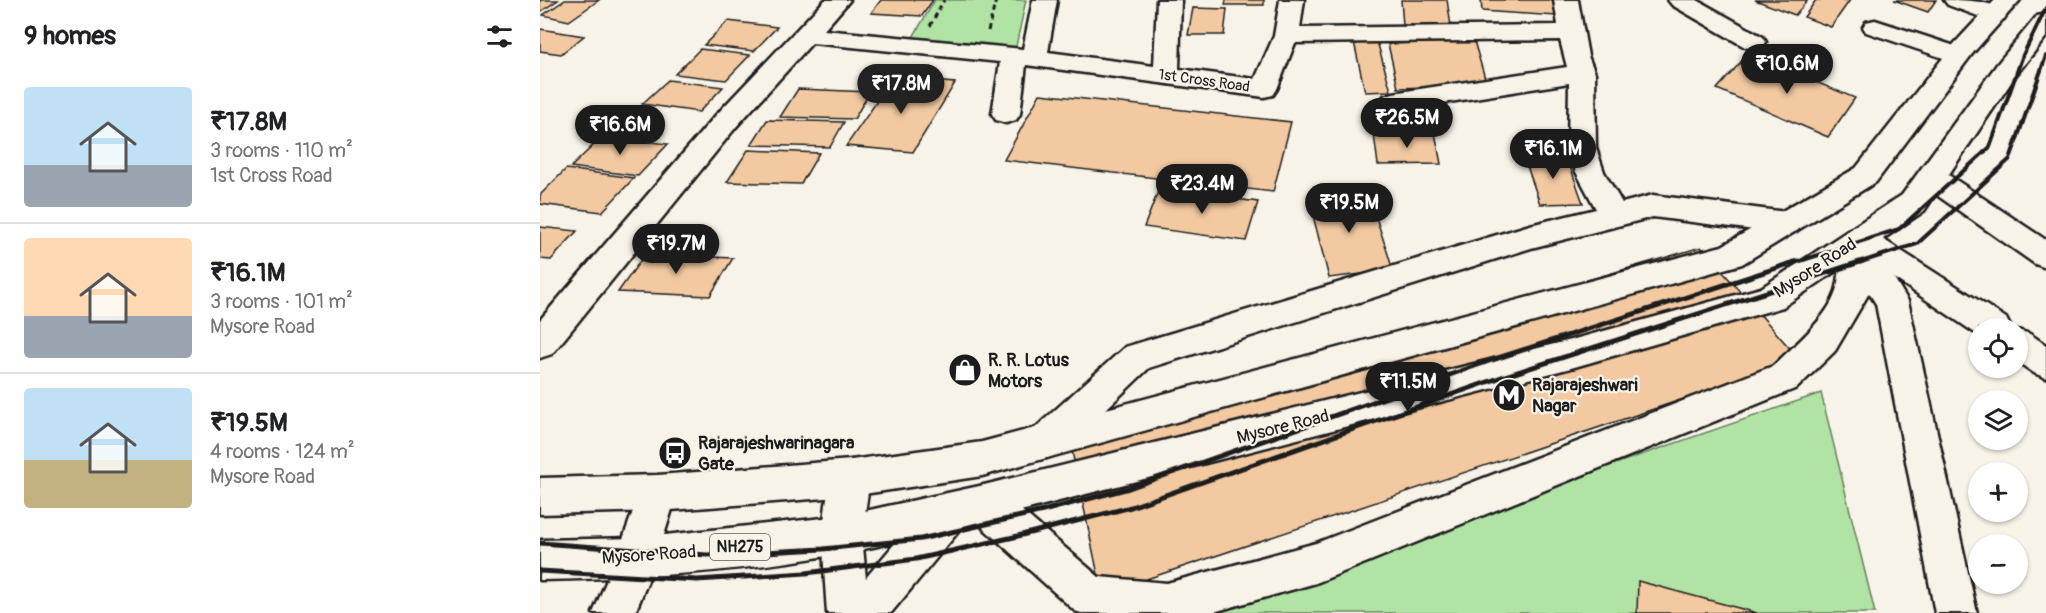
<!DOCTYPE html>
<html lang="en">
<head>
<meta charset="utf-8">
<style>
  body { margin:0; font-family:Pangolin,sans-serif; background:#f6f6f6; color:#202124; height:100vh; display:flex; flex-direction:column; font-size:22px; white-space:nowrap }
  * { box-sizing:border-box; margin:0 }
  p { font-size:20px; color:#757577 }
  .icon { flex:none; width:33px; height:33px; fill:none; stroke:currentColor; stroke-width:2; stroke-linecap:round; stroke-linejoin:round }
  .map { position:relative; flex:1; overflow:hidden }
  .drawer { display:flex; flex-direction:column; background:#fff; width:540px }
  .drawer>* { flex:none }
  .controls { position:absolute; left:1428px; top:318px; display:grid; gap:12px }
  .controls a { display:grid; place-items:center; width:60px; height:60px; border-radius:50%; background:#fff; box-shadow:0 2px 4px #0004; font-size:30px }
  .price { position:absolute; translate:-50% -51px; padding:0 14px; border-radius:21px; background:#1c1c1c; color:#fff; font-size:20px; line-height:39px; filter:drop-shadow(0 2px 3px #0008) }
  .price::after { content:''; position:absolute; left:50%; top:36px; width:18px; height:14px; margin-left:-9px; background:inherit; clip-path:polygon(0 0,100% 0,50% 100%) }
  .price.active { background:#222; color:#fff }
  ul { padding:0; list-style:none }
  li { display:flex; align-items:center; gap:18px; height:150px; padding:0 24px }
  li+li { border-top:2px solid #e0e0e0 }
  li span { display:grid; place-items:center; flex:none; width:168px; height:120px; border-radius:6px; color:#555 }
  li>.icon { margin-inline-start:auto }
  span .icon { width:72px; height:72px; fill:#fffc; stroke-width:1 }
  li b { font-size:26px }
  h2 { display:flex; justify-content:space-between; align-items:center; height:72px; padding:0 24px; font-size:26px }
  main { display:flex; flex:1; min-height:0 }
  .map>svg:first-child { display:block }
  .green { fill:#b1e3a4; stroke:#668060; stroke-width:1.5 }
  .building { fill:#f2c9a1; stroke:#1c1c1c; stroke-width:1.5 }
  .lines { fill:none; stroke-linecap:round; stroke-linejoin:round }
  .minor-casing { stroke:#1c1c1c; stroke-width:5 }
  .major-casing { stroke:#1c1c1c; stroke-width:5 }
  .highway-casing { stroke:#1c1c1c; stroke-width:5 }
  .path { stroke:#1c1c1c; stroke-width:3; stroke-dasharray:5 4; stroke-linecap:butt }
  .minor { fill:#f7f3e8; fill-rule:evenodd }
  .major { fill:#f7f3e8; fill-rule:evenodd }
  .highway { fill:#f7f3e8; fill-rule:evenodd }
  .rail-far1 { stroke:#1c1c1c; stroke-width:4 }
  .rail { stroke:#1c1c1c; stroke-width:5 }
  .labels { text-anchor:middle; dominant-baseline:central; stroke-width:4.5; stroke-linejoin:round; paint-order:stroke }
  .far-street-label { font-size:15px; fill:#1c1c1c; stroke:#f7f3e8 }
  .shield { fill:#f7f3e8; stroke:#5e5c59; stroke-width:1.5 }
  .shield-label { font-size:16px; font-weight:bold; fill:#1c1c1c }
  .street-label { font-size:18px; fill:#1c1c1c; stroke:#f7f3e8 }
  .poi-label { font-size:18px; font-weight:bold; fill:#1c1c1c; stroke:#f7f3e8; text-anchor:start }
</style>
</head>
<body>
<main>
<section class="drawer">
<h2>9 homes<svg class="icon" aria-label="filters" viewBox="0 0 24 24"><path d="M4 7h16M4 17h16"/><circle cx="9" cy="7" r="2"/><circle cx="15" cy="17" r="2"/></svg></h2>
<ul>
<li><span style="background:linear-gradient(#bfe0f5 65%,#9aa5b1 0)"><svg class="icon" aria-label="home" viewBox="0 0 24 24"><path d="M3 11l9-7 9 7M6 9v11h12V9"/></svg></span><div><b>₹17.8M</b><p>3 rooms · 110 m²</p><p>1st Cross Road</p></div></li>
<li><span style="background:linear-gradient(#ffd9b3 65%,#9aa5b1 0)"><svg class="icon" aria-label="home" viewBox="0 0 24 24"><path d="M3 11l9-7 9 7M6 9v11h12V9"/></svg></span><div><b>₹16.1M</b><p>3 rooms · 101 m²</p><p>Mysore Road</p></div></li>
<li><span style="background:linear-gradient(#bfe0f5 60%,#c2b280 0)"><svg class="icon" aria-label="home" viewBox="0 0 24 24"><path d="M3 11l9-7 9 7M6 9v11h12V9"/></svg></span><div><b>₹19.5M</b><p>4 rooms · 124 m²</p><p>Mysore Road</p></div></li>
</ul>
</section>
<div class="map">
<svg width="1506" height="613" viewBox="0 0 1506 613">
  <rect width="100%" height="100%" fill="#f7f3e8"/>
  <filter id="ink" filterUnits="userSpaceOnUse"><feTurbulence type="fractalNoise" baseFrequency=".0167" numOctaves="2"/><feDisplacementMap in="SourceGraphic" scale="12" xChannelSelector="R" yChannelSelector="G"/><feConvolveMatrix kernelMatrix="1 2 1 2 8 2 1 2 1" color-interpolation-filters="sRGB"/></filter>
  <g filter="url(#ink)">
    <path class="green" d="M395,0H486L475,51L370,42Z
      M1281,393L1335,613H642Z"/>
    <path class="building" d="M0,0H18L0,12Z
      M25,0H59L29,21L3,15Z
      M341,0H393L382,16L331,13Z
      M686,0H724V5H685Z
      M861,0H907L911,26L863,25Z
      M941,0H1014L1016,16L942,11Z
      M1215,0H1268L1255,15Z
      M1276,0H1310L1291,27L1264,17Z
      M1354,0H1396L1388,12Z
      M653,8L687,9L684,35H648Z
      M188,21L237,27L214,51L164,45Z
      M0,29L44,36L21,54L0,51Z
      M837,41L851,91L825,92L814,42Z
      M934,41L947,85L858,88L848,44Z
      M160,49L210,55L186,80L135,74Z
      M1208,54L1315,98L1288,137L1177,89Z
      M353,78L415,83L373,152L306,146Z
      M128,80L183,87L159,112L102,104Z
      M258,89L330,92L314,119L240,117Z
      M500,94L751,122L733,192L464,160Z
      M227,120L304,122L290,147L211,145Z
      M895,133L901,164L838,165L834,134Z
      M63,136L128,144L98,176L31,167Z
      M208,150L279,153L261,184L187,182Z
      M1026,155L1043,203L1000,204L984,157Z
      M26,169L94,178L62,212L0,204V195Z
      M619,189L718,202L706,241L604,227Z
      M827,189L853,270L789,278L768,196Z
      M0,227L37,231L11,260L0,259Z
      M1161,247L1260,360L562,594L528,432Z
      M105,254L193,258L170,296L78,292Z
      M1098,581L1217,613H1097Z"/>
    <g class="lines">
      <defs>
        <path id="minor" d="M285,0H310L284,30L483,49L493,0H517L508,52L614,66L617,0H641L639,69L715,79L734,36L740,0H764L760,28L1018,25L1014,0H1038L1048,56L1055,73L1056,148L1064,172L1082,203L1113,195L1246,212L1257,215L1261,223L1257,231L1246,234L1113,217L991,248L609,368L520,453L507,458L494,453L488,441L494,429L585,347L990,225L1056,209L1036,172L1028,148L1029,83L853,111L844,108L840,102L844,96L853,93L1027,67L1020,40L755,43L737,89L733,95L724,97L486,65L480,114L476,120L466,123L456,120L452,114L460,62L272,43L196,127L12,354L0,358V320L176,115Z
          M1128,0H1157L1223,37L1226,42L1223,47L1214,50L1205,47L1132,5Z
          M1404,0C1423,0 1455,0 1467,14L1464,19L1455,21L1446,19L1408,5Z
          M1335,20L1427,50L1431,55L1427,60L1418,63L1326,32L1323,27L1326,22Z
          M1391,167L1401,170L1506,240V268L1495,264L1381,184L1376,177L1381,170Z
          M1319,227L1330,231L1466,318L1471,328H1438V335L1354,278L1368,301L1437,613H1395L1336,304L1329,293L1295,351L1257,388L776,583L670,613H541L535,611L430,516L424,503L430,490L444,485L458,490L559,577L627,583L776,543L1233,366C1252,348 1289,317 1296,291C1302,271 1298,249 1308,231Z
          M1478,330L1490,334L1506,345V378L1494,373L1478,362Z"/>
        <path id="major" d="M311,460L325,465L330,478L322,535L329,613H287C284,564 277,512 297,465Z
          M118,475L132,480L137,493L117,558L95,613H53L77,556L104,480Z"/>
        <path id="highway" d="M1455,0H1480L1432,54L1336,182L1202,264L442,476L311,496L118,511L0,514V478L118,475L311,460L442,442L1182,246L1316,168L1414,44Z
          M1506,14V37L1476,75L1384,211L1243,307L1031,368L423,526L351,613H303L309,598L356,542C240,569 119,578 0,580V540L97,538L302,516L444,485L1031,340L1221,288L1362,195L1458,63L1497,16Z"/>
      </defs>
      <use href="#minor" class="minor-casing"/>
      <use href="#major" class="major-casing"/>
      <use href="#highway" class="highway-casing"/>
      <path class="path" d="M390,26L404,0
        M448,31L456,0"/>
      <use href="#minor" class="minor"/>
      <use href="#major" class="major"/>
      <use href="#highway" class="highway"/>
      <path class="rail-far1" d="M1254,263L1359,229L1450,147L1483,55L1506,8
        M1318,263L1377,244L1470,159L1506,56"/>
      <path class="rail" d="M0,543L167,555L283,549L381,539L503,511L589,488L952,360L1258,261
        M0,571L157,580L266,573L376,559L474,537L591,507L959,378L1323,261"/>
    </g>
  </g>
  <defs>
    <symbol id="shop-disc" viewBox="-11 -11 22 22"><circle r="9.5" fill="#1c1c1c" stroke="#f7f3e8"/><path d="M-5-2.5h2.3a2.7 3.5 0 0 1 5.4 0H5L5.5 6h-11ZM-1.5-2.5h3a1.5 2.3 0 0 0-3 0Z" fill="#fff"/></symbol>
    <symbol id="metro-disc" viewBox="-11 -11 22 22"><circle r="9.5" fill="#1c1c1c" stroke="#f7f3e8"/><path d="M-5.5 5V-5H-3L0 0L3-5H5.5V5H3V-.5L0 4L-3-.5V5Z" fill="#fff"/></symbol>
    <symbol id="bus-disc" viewBox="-11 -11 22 22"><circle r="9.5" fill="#1c1c1c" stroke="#f7f3e8"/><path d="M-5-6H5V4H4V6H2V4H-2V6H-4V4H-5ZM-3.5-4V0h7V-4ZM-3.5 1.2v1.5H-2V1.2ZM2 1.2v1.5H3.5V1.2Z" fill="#fff"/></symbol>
  </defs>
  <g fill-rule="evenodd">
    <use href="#shop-disc" x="406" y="351" width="38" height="38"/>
    <use href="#metro-disc" x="950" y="376" width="38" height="38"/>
    <use href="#bus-disc" x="116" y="434" width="38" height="38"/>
  </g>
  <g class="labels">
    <g class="far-street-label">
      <text transform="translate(664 81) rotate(8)">1st Cross Road</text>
    </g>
    <rect class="shield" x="170" y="534" width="60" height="26" rx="4.5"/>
    <g class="shield-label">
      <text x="200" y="547">NH275</text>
    </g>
    <g class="street-label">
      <text transform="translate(1275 268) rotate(-33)">Mysore Road</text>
      <text transform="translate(743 427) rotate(-14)">Mysore Road</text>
      <text transform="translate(109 555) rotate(-4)">Mysore Road</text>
    </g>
    <g class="poi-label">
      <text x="448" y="360">R. R. Lotus<tspan x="448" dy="21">Motors</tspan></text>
      <text x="992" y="385">Rajarajeshwari<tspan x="992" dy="21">Nagar</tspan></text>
      <text x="158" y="443">Rajarajeshwarinagara<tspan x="158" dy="21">Gate</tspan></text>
    </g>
  </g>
</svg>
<div class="controls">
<a><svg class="icon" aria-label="locate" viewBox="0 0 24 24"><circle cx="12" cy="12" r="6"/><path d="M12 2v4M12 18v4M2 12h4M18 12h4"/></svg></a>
<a><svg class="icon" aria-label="layers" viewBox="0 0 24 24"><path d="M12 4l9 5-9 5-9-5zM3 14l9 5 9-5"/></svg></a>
<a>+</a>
<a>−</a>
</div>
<b class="price" style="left:1247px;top:95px">₹10.6M</b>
<b class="price active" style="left:361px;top:115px">₹17.8M</b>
<b class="price" style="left:867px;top:149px">₹26.5M</b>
<b class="price" style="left:80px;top:156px">₹16.6M</b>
<b class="price" style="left:1013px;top:180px">₹16.1M</b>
<b class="price" style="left:662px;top:215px">₹23.4M</b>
<b class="price" style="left:809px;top:234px">₹19.5M</b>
<b class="price" style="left:136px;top:275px">₹19.7M</b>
<b class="price" style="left:868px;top:413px">₹11.5M</b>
</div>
</main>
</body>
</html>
